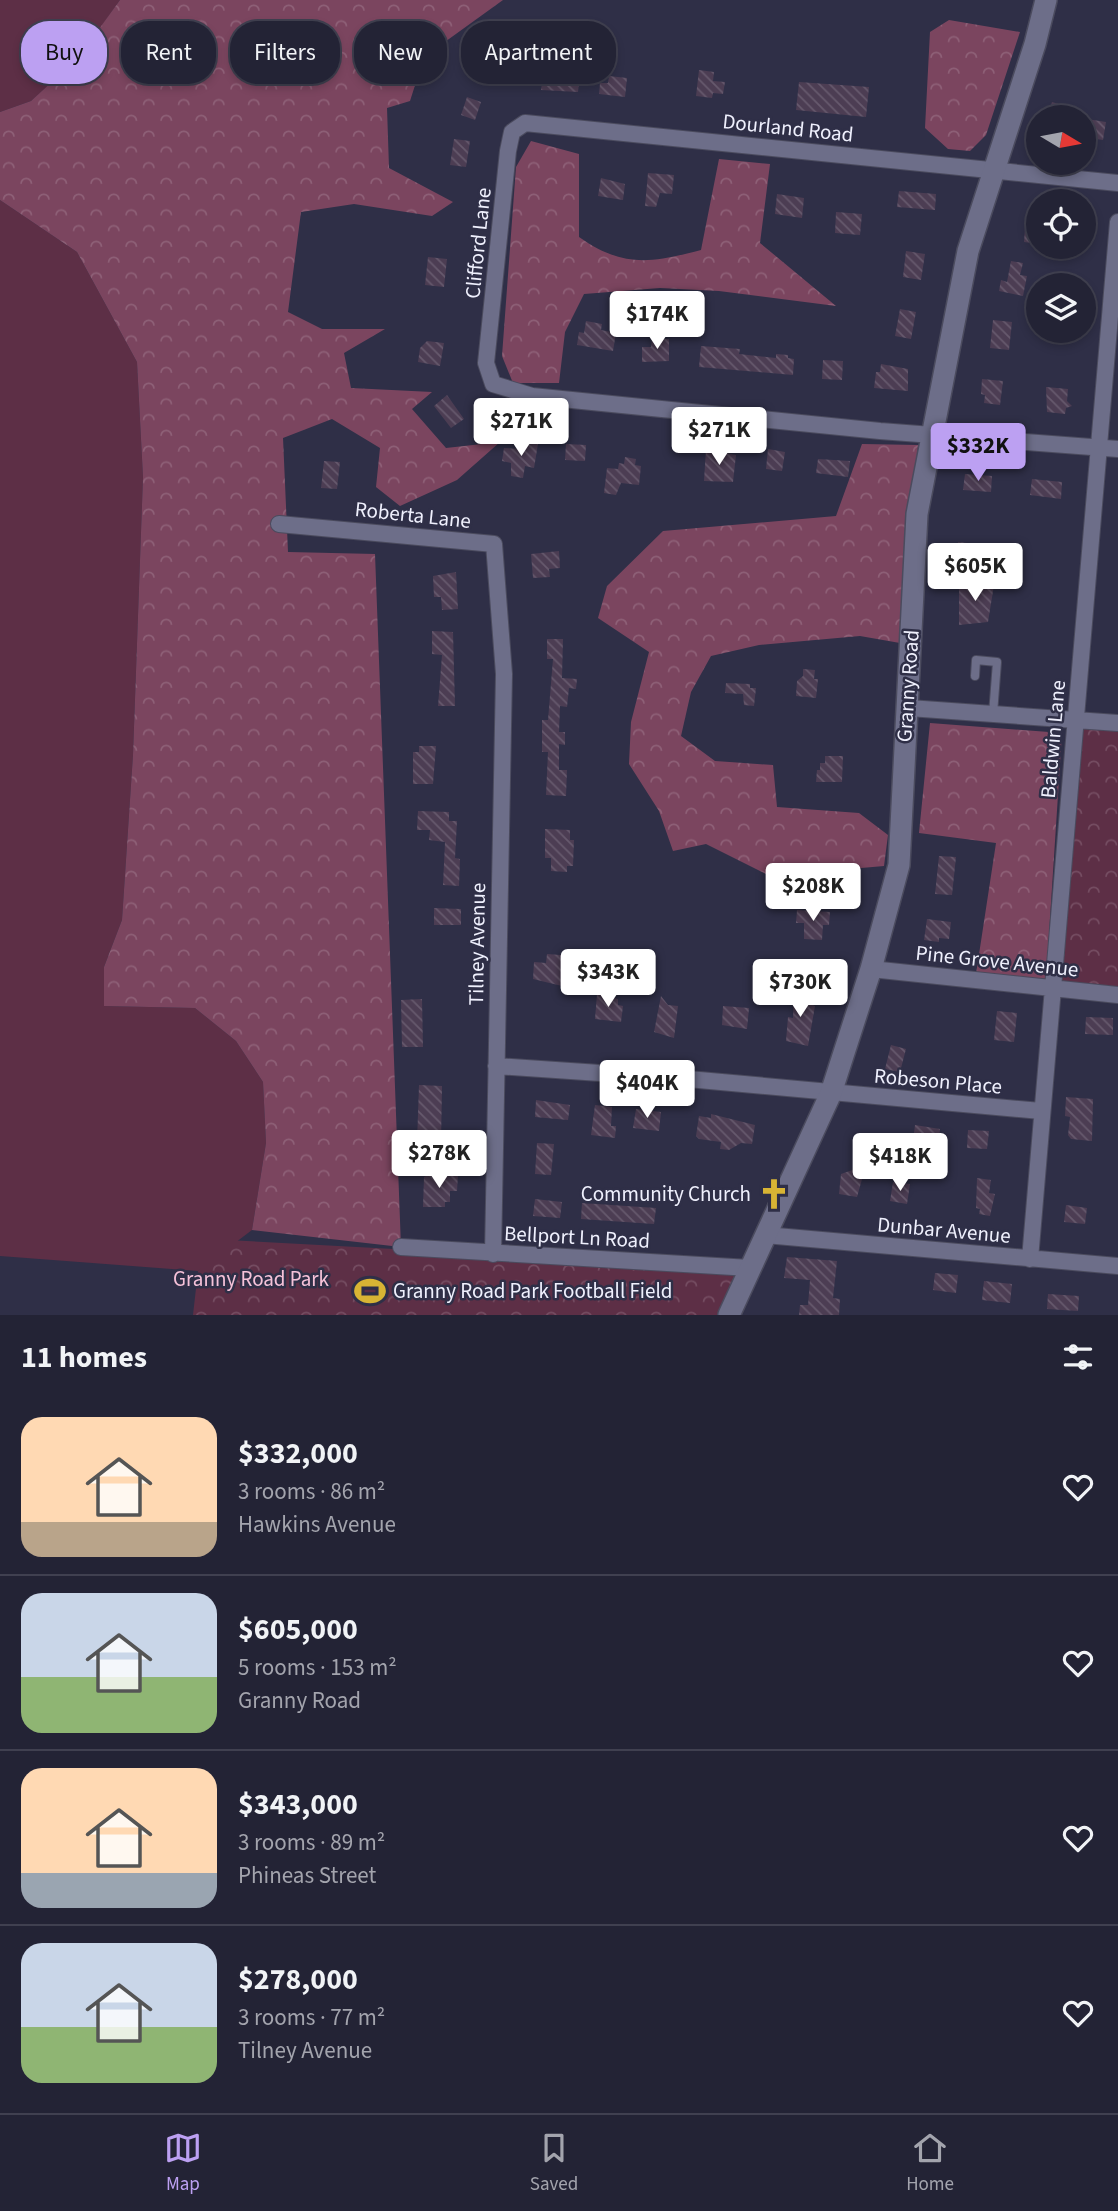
<!DOCTYPE html>
<html lang="en">
<head>
<meta charset="utf-8">
<style>
  body { margin:0; font-family:"Source Sans 3",sans-serif; background:#2f2f41; color:#f1f3f6; height:100vh; display:flex; flex-direction:column; font-size:26px; white-space:nowrap }
  * { box-sizing:border-box; margin:0 }
  p { font-size:23px; color:#a3a4ad }
  .icon { flex:none; width:38px; height:38px; fill:none; stroke:currentColor; stroke-width:2; stroke-linecap:round; stroke-linejoin:round }
  .map { position:relative; height:1315px; overflow:hidden }
  .panel { display:flex; flex-direction:column; background:#232335; flex:1 }
  .panel>* { flex:none }
  .hud { position:absolute; left:21px; top:21px; width:700px; height:63px; display:flex; gap:14px }
  .needle { width:46px; rotate:100deg }
  .fabs { position:absolute; left:1026px; top:105px; display:grid; gap:14px }
  .fabs a { display:grid; place-items:center; width:70px; height:70px; border-radius:50%; background:#232335; box-shadow:0 4px 10px #0003,0 0 0 2px #404050; font-size:35px }
  .price { position:absolute; translate:-50% -60px; padding:0 16px; border-radius:7px; background:#fff; color:#222; font-size:23px; line-height:46px; filter:drop-shadow(0 2px 4px #0008) }
  .price::after { content:''; position:absolute; left:50%; top:42px; width:21px; height:16px; margin-left:-10px; background:inherit; clip-path:polygon(0 0,100% 0,50% 100%) }
  .price.on { background:#bca0f2; color:#111 }
  ul { padding:0; list-style:none }
  li { display:flex; align-items:center; gap:21px; height:175px; padding:0 21px }
  li+li { border-top:2px solid #404050 }
  li span { display:grid; place-items:center; flex:none; width:196px; height:140px; border-radius:21px; color:#555 }
  li>.icon { margin-inline-start:auto }
  span .icon { width:84px; height:84px; fill:#fffc; stroke-width:1 }
  li b { font-size:30px }
  h2 { display:flex; justify-content:space-between; align-items:center; height:84px; padding:0 21px; font-size:30px }
  .pill { padding:0 24px; border-radius:28px; background:#232335; box-shadow:0 4px 10px #0003,0 0 0 2px #404050; font-size:24px; line-height:63px }
  .pill.on { background:#bca0f2; color:#111 }
  .tab-bar { display:flex; justify-content:space-around; align-items:center; height:98px; border-top:2px solid #404050; background:#232335; font-size:19px; color:#a3a4ad }
  .tab-bar a { display:grid; justify-items:center; gap:4px }
  .tab-bar .on { color:#bca0f2 }
  .map>svg:first-child { display:block }
  .grass { fill:#5d2f46 }
  .forest { fill:url(#forest-crowns) }
  .park { fill:url(#park-crowns) }
  .building { fill:url(#building-back-hatch) }
  .lines { fill:none; stroke-linecap:round; stroke-linejoin:round }
  .lane-casing { stroke:#4b4b5e; stroke-width:10 }
  .street-casing { stroke:#4b4b5e; stroke-width:18 }
  .secondary-casing { stroke:#4b4b5e; stroke-width:24 }
  .lane { stroke:#6d6e89; stroke-width:8 }
  .street { stroke:#6d6e89; stroke-width:16 }
  .secondary { stroke:#6d6e89; stroke-width:21 }
  .labels { text-anchor:middle; dominant-baseline:central; stroke-width:5; stroke-linejoin:round; paint-order:stroke }
  .street-label { font-size:21px; fill:#eff0fd; stroke:#2f2f47 }
  .poi-label { font-size:21px; fill:#eff0fd; stroke:#2f2f47; text-anchor:end }
  .park-label { font-size:21px; fill:#f6c2d9; stroke:#2f2f47 }
</style>
</head>
<body>
<div class="map">
<svg width="1118" height="1315" viewBox="0 0 1118 1315">
  <defs>
    <pattern id="forest-crowns" width="20" height="18" patternUnits="userSpaceOnUse" patternTransform="scale(1.75)"><rect width="20" height="18" fill="#7b455f"/><path d="M2 6a3 3 0 1 1 6 0M12 15a3 3 0 1 1 6 0" fill="none" stroke="#8e6077"/></pattern>
    <pattern id="park-crowns" width="20" height="18" patternUnits="userSpaceOnUse" patternTransform="scale(1.75)"><rect width="20" height="18" fill="#5d2f46"/><path d="M2 6a3 3 0 1 1 6 0M12 15a3 3 0 1 1 6 0" fill="none" stroke="#754d62"/></pattern>
    <pattern id="building-back-hatch" width="6" height="6" patternUnits="userSpaceOnUse" patternTransform="scale(1.75)"><rect width="6" height="6" fill="#4c3d53"/><path d="M-1 5l2 2M0 0l6 6M5-1l2 2" fill="none" stroke="#66596d"/></pattern>
  </defs>
  <rect width="100%" height="100%" fill="#2f2f47"/>
  <path class="grass" d="M0,0H120L79,58L31,101L0,112Z
    M0,200L77,252L137,362L143,477L133,755L122,920L104,967V1006L195,1008L236,1041L263,1082L266,1143L252,1230L198,1271L0,1256Z"/>
  <path class="forest" d="M120,0H503L424,57L410,101L387,108L389,168L453,202L432,216L354,204L301,212L288,312L322,329H385L344,353L351,388L432,392L412,409L446,448L500,442L457,480L400,506L376,487L380,448L332,419L283,438L288,552L375,554L401,1247L252,1230L266,1143L263,1082L236,1041L195,1008L104,1006V967L122,920L133,755L143,477L137,362L77,252L0,200V112L31,101L78,58Z
    M949,20L1020,32L986,135L970,151L948,149L925,128L930,32Z
    M531,141L579,154V237C623,268 651,263 701,250L719,159L770,164L760,243L836,306L719,291L660,288L584,294L565,332L559,383H513L502,356L516,167Z
    M862,444L918,445L900,643L860,636L759,645L711,656L691,692L681,736L715,761L773,765L777,807L859,813L888,835L884,866L770,876L706,844L673,851L659,811L629,764L631,722L649,652L598,618L607,586L663,531L836,516Z
    M930,723L1062,733L1046,980L976,974L996,843L919,833Z"/>
  <path class="park" d="M1083,726L1118,729V989L1059,984Z
    M227,1240L750,1268L731,1315H193L198,1271Z"/>
  <path class="building" d="M566,64L581,66L578,92L541,90L543,76L559,79L560,72L565,73Z
    M699,70L714,72L713,81L725,82L723,94L713,93L712,98L696,96Z
    M609,76L627,78L625,97L599,94L600,83H608Z
    M799,82L869,87L866,117L796,110Z
    M467,97L481,102L475,120L461,115Z
    M1052,102L1065,106L1061,117H1047Z
    M1087,119L1106,122L1103,140L1083,137V121Z
    M454,139L470,141L466,167L450,165Z
    M648,173L674,175L672,194L660,193L656,207L645,206Z
    M601,178L625,184L623,200L598,196Z
    M899,191L936,194L935,210L897,207Z
    M777,194L804,198L802,218L775,214Z
    M836,212L862,214L860,235L835,233Z
    M1026,214L1038,215V244L1024,242Z
    M906,251L925,254L921,280L903,277Z
    M428,257L447,259L444,287L425,285Z
    M1011,261L1023,263L1020,275L1027,276L1023,296L999,291L1001,280L1007,282Z
    M900,309L916,312L911,339L895,336Z
    M993,320L1012,322L1009,350L990,348Z
    M586,321L602,324L601,330L616,333L613,351L577,345L579,332L584,333Z
    M652,339H669V361L642,362V347H651Z
    M427,341L444,343L440,366L418,362L420,348Z
    M701,346L740,349L739,354L776,358V354L788,355V358L794,359L793,375L699,367Z
    M823,360L843,361L842,380L822,379Z
    M881,364L908,369V391L874,388L876,372H880Z
    M982,379L1003,381L1000,405L984,403L985,395L981,394Z
    M1046,387L1068,389L1067,401L1072,406L1066,408L1065,414L1047,412Z
    M447,395L464,419L451,428L434,406Z
    M526,442L538,444L534,468L525,466L523,478L511,476V463L502,461L504,448L521,449Z
    M566,444L586,445L585,461L565,460Z
    M706,449L736,455L733,482L704,481Z
    M768,449L785,452L782,471L766,469Z
    M625,457L636,459L635,465L641,466L639,485L621,483L616,495L604,493L607,468L618,469L619,463L624,464Z
    M818,459L850,461L848,477L816,473Z
    M324,461L340,462L337,489L321,488Z
    M965,474L992,476L991,492L963,490Z
    M1032,479L1062,482L1061,499L1030,495Z
    M958,542L986,545L984,559H978L977,564L955,561Z
    M559,551L560,568L549,569L550,577L533,578L531,554Z
    M456,572L458,609L442,610L441,597H434L433,576Z
    M959,582L994,585L988,622L959,625Z
    M432,631L453,632L455,706H438L442,655L432,654Z
    M547,639H563L562,678L577,679L576,689L569,688L567,707L560,706L559,732H565V745L559,744V770H567L566,796L546,795L548,752H542V720H548L553,659H547Z
    M803,669L815,670L814,679H818L816,698L796,696L797,681L803,676Z
    M726,683L750,684V688H756L754,706L744,705L743,694L725,693Z
    M419,746H436L433,784H413V752H419Z
    M825,756H843L842,782H816L817,770H820V763H825Z
    M418,811L449,812V821H457L455,858L460,859L459,886L443,885L445,842L429,840L430,830H417Z
    M545,829L570,830V840H574L573,866H567V872L551,871V858H545Z
    M939,856L956,857L952,895L935,894Z
    M434,908L461,909V925H434Z
    M797,910L830,912L829,925H823L822,940L804,939V923H796Z
    M927,919L951,922L949,939L939,938V942L924,940Z
    M547,954L561,955V962L564,963L562,986L533,979L534,962L546,963Z
    M799,979L802,1000L815,1006L808,1046L786,1041L788,1017L793,1018L794,980Z
    M597,994L618,999V1005L623,1006L621,1022L595,1019Z
    M661,996L668,1005L678,1006L674,1038L654,1032Z
    M422,999L423,1047H402L401,1000Z
    M723,1006L749,1008L747,1029L722,1025Z
    M997,1011L1017,1013L1014,1042L994,1040Z
    M1086,1017L1113,1018V1035L1085,1034Z
    M891,1045L906,1049L900,1072L885,1069Z
    M419,1085L442,1086L441,1144L417,1143Z
    M1066,1097L1093,1099L1092,1141L1071,1139L1068,1135L1070,1117L1065,1116Z
    M536,1100L570,1105L568,1120L535,1117Z
    M595,1105L612,1107L611,1126H616L615,1138L591,1135Z
    M636,1109L661,1112L659,1131L633,1128Z
    M711,1114L755,1125L752,1144L741,1143L729,1150L720,1149L721,1142L699,1139L696,1136L699,1116L711,1118Z
    M915,1125L940,1129L938,1146L913,1141Z
    M968,1130L989,1131L987,1149L967,1148Z
    M537,1143L554,1144L551,1175L535,1174Z
    M858,1168L864,1172L857,1197L839,1194L841,1174Z
    M428,1175H458L457,1191H450V1202H445V1207H423L424,1177Z
    M977,1178L991,1180L989,1193L995,1194L990,1216L979,1214L980,1209L976,1208Z
    M893,1182L910,1184L907,1204L890,1201Z
    M535,1199L562,1202L560,1218L533,1216Z
    M582,1203L656,1208L654,1224L581,1219Z
    M1066,1205L1087,1208L1085,1224L1064,1222Z
    M787,1257L837,1261L833,1298L840,1299L839,1315H799L800,1305H808L810,1280L784,1278Z
    M935,1273L958,1275L956,1293L933,1290Z
    M984,1281L1012,1284L1010,1303L982,1300Z
    M1048,1294L1079,1296L1078,1311L1047,1309Z"/>
  <g class="lines">
    <defs>
      <path id="lane" d="M975,676L976,660L997,662L993,714"/>
      <path id="street" d="M1118,183L525,123L512,132L508,151L486,363L493,384L532,396L880,431L1118,449
        M279,524L494,544L504,674L493,1254
        M909,708L1118,723
        M871,969L1118,995
        M496,1066L688,1079L1041,1111
        M765,1235L1118,1266
        M401,1247L750,1268
        M1030,1259L1118,222"/>
      <path id="secondary" d="M729,1315L831,1093L871,969L899,865L917,514L968,251L1035,44L1046,0"/>
    </defs>
    <use href="#lane" class="lane-casing"/>
    <use href="#street" class="street-casing"/>
    <use href="#secondary" class="secondary-casing"/>
    <use href="#lane" class="lane"/>
    <use href="#street" class="street"/>
    <use href="#secondary" class="secondary"/>
  </g>
  <defs>
    <symbol id="church-bare" viewBox="-9 -9 18 18"><path d="M-1.2-6h2.4v3.5h3.3v2.4h-3.3V6h-2.4V-.1h-3.3v-2.4h3.3Z" fill="#d8b434" stroke="#2f2f47" stroke-width="2.5" paint-order="stroke"/></symbol>
    <symbol id="stadium-bare" viewBox="-9 -9 18 18"><path d="M0-5a6.5 5 0 1 0 0 10a6.5 5 0 1 0 0-10ZM-3.5-1.8h7v3.6h-7Z" fill="#d8b434" stroke="#2f2f47" stroke-width="2.5" paint-order="stroke"/></symbol>
  </defs>
  <g fill-rule="evenodd">
    <use href="#church-bare" x="752" y="1172" width="44" height="44"/>
    <use href="#stadium-bare" x="348" y="1269" width="44" height="44"/>
  </g>
  <g class="labels">
    <g class="street-label">
      <text transform="translate(788 128) rotate(6)">Dourland Road</text>
      <text transform="translate(478 243) rotate(-84)">Clifford Lane</text>
      <text transform="translate(413 515) rotate(6)">Roberta Lane</text>
      <text transform="translate(908 686) rotate(-86)">Granny Road</text>
      <text transform="translate(1053 739) rotate(-85)">Baldwin Lane</text>
      <text transform="translate(477 944) rotate(-89)">Tilney Avenue</text>
      <text transform="translate(997 961) rotate(6)">Pine Grove Avenue</text>
      <text transform="translate(938 1081) rotate(5)">Robeson Place</text>
      <text transform="translate(944 1230) rotate(5)">Dunbar Avenue</text>
      <text transform="translate(577 1237) rotate(3)">Bellport Ln Road</text>
    </g>
    <g class="poi-label">
      <text x="751" y="1194">Community Church</text>
      <text x="393" y="1291" text-anchor="start">Granny Road Park Football Field</text>
    </g>
    <g class="park-label">
      <text x="251" y="1279">Granny Road Park</text>
    </g>
  </g>
</svg>
<div class="fabs">
<a><svg class="needle" viewBox="-14 -14 28 28"><path d="M0-13l5 13h-10z" fill="#e53935"/><path d="M0 13l5-13h-10z" fill="#a3a4ad"/></svg></a>
<a><svg class="icon" aria-label="locate" viewBox="0 0 24 24"><circle cx="12" cy="12" r="6"/><path d="M12 2v4M12 18v4M2 12h4M18 12h4"/></svg></a>
<a><svg class="icon" aria-label="layers" viewBox="0 0 24 24"><path d="M12 4l9 5-9 5-9-5zM3 14l9 5 9-5"/></svg></a>
</div>
<b class="price" style="left:657px;top:351px">$174K</b>
<b class="price" style="left:521px;top:458px">$271K</b>
<b class="price" style="left:719px;top:467px">$271K</b>
<b class="price on" style="left:978px;top:483px">$332K</b>
<b class="price" style="left:975px;top:603px">$605K</b>
<b class="price" style="left:813px;top:923px">$208K</b>
<b class="price" style="left:608px;top:1009px">$343K</b>
<b class="price" style="left:800px;top:1019px">$730K</b>
<b class="price" style="left:647px;top:1120px">$404K</b>
<b class="price" style="left:439px;top:1190px">$278K</b>
<b class="price" style="left:900px;top:1193px">$418K</b>
<div class="hud">
<a class="pill on">Buy</a>
<a class="pill">Rent</a>
<a class="pill">Filters</a>
<a class="pill">New</a>
<a class="pill">Apartment</a>
</div>
</div>
<section class="panel">
<h2>11 homes<svg class="icon" aria-label="filters" viewBox="0 0 24 24"><path d="M4 7h16M4 17h16"/><circle cx="9" cy="7" r="2"/><circle cx="15" cy="17" r="2"/></svg></h2>
<ul>
<li><span style="background:linear-gradient(#ffd9b3 75%,#b9a48a 0)"><svg class="icon" aria-label="home" viewBox="0 0 24 24"><path d="M3 11l9-7 9 7M6 9v11h12V9"/></svg></span><div><b>$332,000</b><p>3 rooms · 86 m²</p><p>Hawkins Avenue</p></div><svg class="icon" aria-label="heart" viewBox="0 0 24 24"><path d="M12 20l-8-8c-3-5 5-10 8-4 3-6 11-1 8 4z"/></svg></li>
<li><span style="background:linear-gradient(#c9d6e8 60%,#8fb573 0)"><svg class="icon" aria-label="home" viewBox="0 0 24 24"><path d="M3 11l9-7 9 7M6 9v11h12V9"/></svg></span><div><b>$605,000</b><p>5 rooms · 153 m²</p><p>Granny Road</p></div><svg class="icon" aria-label="heart" viewBox="0 0 24 24"><path d="M12 20l-8-8c-3-5 5-10 8-4 3-6 11-1 8 4z"/></svg></li>
<li><span style="background:linear-gradient(#ffd9b3 75%,#9aa5b1 0)"><svg class="icon" aria-label="home" viewBox="0 0 24 24"><path d="M3 11l9-7 9 7M6 9v11h12V9"/></svg></span><div><b>$343,000</b><p>3 rooms · 89 m²</p><p>Phineas Street</p></div><svg class="icon" aria-label="heart" viewBox="0 0 24 24"><path d="M12 20l-8-8c-3-5 5-10 8-4 3-6 11-1 8 4z"/></svg></li>
<li><span style="background:linear-gradient(#c9d6e8 60%,#8fb573 0)"><svg class="icon" aria-label="home" viewBox="0 0 24 24"><path d="M3 11l9-7 9 7M6 9v11h12V9"/></svg></span><div><b>$278,000</b><p>3 rooms · 77 m²</p><p>Tilney Avenue</p></div><svg class="icon" aria-label="heart" viewBox="0 0 24 24"><path d="M12 20l-8-8c-3-5 5-10 8-4 3-6 11-1 8 4z"/></svg></li>
</ul>
</section>
<nav class="tab-bar">
<a class="on"><svg class="icon" aria-label="map" viewBox="0 0 24 24"><path d="M3 6l6-2 6 2 6-2v14l-6 2-6-2-6 2zM9 4v14M15 6v14"/></svg>Map</a>
<a><svg class="icon" aria-label="saved" viewBox="0 0 24 24"><path d="M7 4h10v16l-5-4-5 4z"/></svg>Saved</a>
<a><svg class="icon" aria-label="home" viewBox="0 0 24 24"><path d="M3 11l9-7 9 7M6 9v11h12V9"/></svg>Home</a>
</nav>
</body>
</html>
